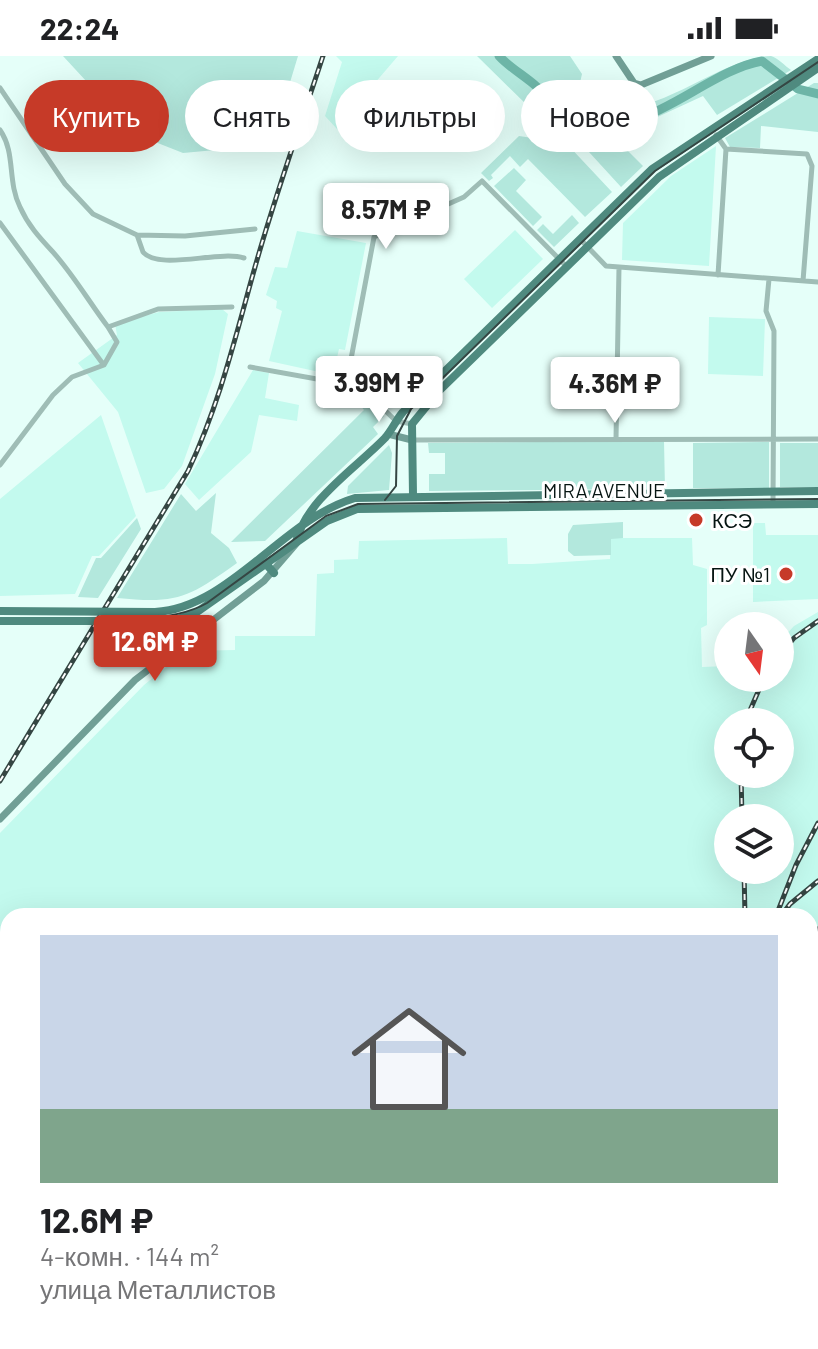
<!DOCTYPE html>
<html lang="ru">
<head>
<meta charset="utf-8">
<style>
  body { margin:0; font-family:Barlow,sans-serif; background:#f2f2f2; color:#202124; height:100vh; display:flex; flex-direction:column; font-size:30px; white-space:nowrap }
  * { box-sizing:border-box; margin:0 }
  p { font-size:26px; color:#757577 }
  .icon { flex:none; width:44px; height:44px; fill:none; stroke:currentColor; stroke-width:2; stroke-linecap:round; stroke-linejoin:round }
  .map { position:relative; flex:1; overflow:hidden }
  .drawer { position:absolute; left:0px; top:852px; width:818px; height:442px; display:flex; flex-direction:column; background:#fff; border-radius:24px 24px 0 0; box-shadow:0 8px 32px #0002 }
  .drawer>* { flex:none }
  .guide { position:absolute; left:24px; top:24px; width:770px; height:72px; display:flex; gap:16px }
  .needle { width:52px; rotate:166deg }
  .controls { position:absolute; left:714px; top:556px; display:grid; gap:16px }
  .controls a { display:grid; place-items:center; width:80px; height:80px; border-radius:50%; background:#fff; box-shadow:0 8px 32px #0002; font-size:40px }
  .price { position:absolute; translate:-50% -68px; padding:0 18px; border-radius:8px; background:#fff; color:#222; font-size:26px; line-height:52px; filter:drop-shadow(0 2px 4px #0008) }
  .price::after { content:''; position:absolute; left:50%; top:48px; width:24px; height:18px; margin-left:-12px; background:inherit; clip-path:polygon(0 0,100% 0,50% 100%) }
  .price.selected { background:#c63a28; color:#fff }
  ul { padding:0; list-style:none }
  li { display:grid; align-content:center; gap:16px; height:424px; padding:0 40px }
  li+li { border-top:2px solid #e0e0e0 }
  li span { display:grid; place-items:center; height:248px; border-radius:0px; color:#555 }
  li>.icon { margin-inline-start:auto }
  span .icon { width:144px; height:144px; fill:#fffc; stroke-width:1 }
  li b { font-size:34px }
  .pill { padding:0 28px; border-radius:36px; background:#fff; box-shadow:0 8px 32px #0002; font-size:28px; line-height:72px }
  .pill.selected { background:#c63a28; color:#fff }
  .status { display:flex; justify-content:space-between; align-items:center; height:56px; padding:0 40px; background:#fff; direction:ltr }
  .status svg { height:22px; fill:currentColor }
  .map>svg:first-child { display:block }
  .built { fill:#c3faee; fill-rule:evenodd }
  .green { fill:#b3e8dd }
  .lines { fill:none; stroke-linecap:round; stroke-linejoin:round }
  .river { stroke:#6db5a7; stroke-width:9 }
  .street { stroke:#9fbdb6; stroke-width:5 }
  .secondary { stroke:#719f96; stroke-width:7 }
  .primary { stroke:#4f8a7f; stroke-width:8 }
  .tram { stroke:#354643; stroke-width:2 }
  .rail-casing { stroke:#354643; stroke-width:5 }
  .rail { stroke:#fff; stroke-width:2; stroke-dasharray:6; stroke-linecap:butt }
  .primary-bridge { stroke:#4f8a7f; stroke-width:8 }
  .poi-dot { fill:#c63a28; stroke:#fff; stroke-width:3 }
  .labels { text-anchor:middle; dominant-baseline:central; stroke-width:6; stroke-linejoin:round; paint-order:stroke }
  .street-label { font-size:20px; fill:#051411; stroke:#fff }
  .poi-label { font-size:20px; fill:#051411; stroke:#fff; text-anchor:start }
</style>
</head>
<body>
<div class="status"><b>22:24</b><svg viewBox="0 0 49 12"><path d="M0 12V9h3v3zM5 12V6h3v6zM10 12V3h3v9zM15 12V0h3v12zM26 1h20v11H26zM47 4h2v5h-2z"/></svg></div>
<div class="map">
<svg width="818" height="1293" viewBox="0 0 818 1293">
  <rect width="100%" height="100%" fill="#e5fff9"/>
  <path class="built" d="M336,0H398L362,42L382,63L370,76L364,75L349,86L325,60L342,6Z
    M716,90L709,210L622,204L623,167L671,120Z
    M515,174L543,203L492,252L464,223Z
    M297,175L366,187L345,294L339,293L333,319L269,305L282,255L276,252L277,245L266,239L275,211L287,212Z
    M222,253L228,258L215,318L182,410L164,433L146,437L118,356L78,307L117,279L115,268L159,256Z
    M709,261L765,263L763,320L708,318Z
    M253,314L269,317L265,342L299,349L297,365L259,359L251,396L199,444L185,428Z
    M101,359L136,460L99,500H92L75,538L0,540V443Z
    M753,467H765L766,479H818V543L753,546Z
    M507,482L508,508H532L610,503L611,482H692L693,509L707,513V569L701,572L702,611L728,610V622H780V585L794,570L818,556V1293H516L512,1286H810V860H8V1258L0,1263V777L144,629L186,595L235,594V580H315L317,518L334,517V504L358,503L359,485ZM728,666H780V718H728ZM728,762H780V814H728Z
    M58,1286H468L456,1293H62Z"/>
  <path class="green" d="M63,0H298L271,89L183,97L135,78Z
    M477,0H570L582,18L579,31C623,94 714,0 771,0C778,2 785,10 791,14L717,59L703,40L614,81L643,110L621,131L578,84L530,52Z
    M814,27H818V76L761,70L760,92L730,91L725,82Z
    M519,80L566,87L612,136L585,161L528,103L520,111L510,100L491,119L493,122L489,125L481,117Z
    M514,112L526,124L516,135L542,161L533,170L494,130Z
    M572,159L579,167L554,191L537,174L543,168L553,178Z
    M363,339L384,360L373,371L378,378L265,485L231,486L364,354L357,345Z
    M664,385L665,433L429,435V418H445V397H429L428,387Z
    M769,386V432H693V387Z
    M818,387V431H780V387Z
    M389,389L392,397L389,434L347,438L348,430Z
    M216,437L211,477L229,492L237,507C188,542 178,548 117,542L181,438L196,455Z
    M137,462L141,473L98,542L78,541L96,502H101Z
    M623,466V482L611,483V499L574,500L568,495V478L573,469Z"/>
  <g class="lines">
    <path class="river" d="M499,0C510,12 525,20 537,31C551,43 564,58 581,64C640,89 704,15 762,5L798,33L818,38"/>
    <path class="street" d="M0,32L65,128L93,158L137,179L185,180L255,173
      M0,74C16,97 7,125 20,151C28,169 39,181 52,195C73,218 89,246 108,271L158,253L232,251
      M716,79L726,93L718,219
      M726,93L807,98L812,110L803,225
      M0,167L103,308
      M137,179L143,196C159,215 219,194 244,202
      M580,183L606,210L818,226
      M769,223L766,255L774,275L773,448
      M250,311L356,330
      M412,368L396,365L348,319L374,181L464,141L482,125L566,210
      M616,383L619,211
      M412,384L818,383
      M0,409L53,339L72,321L104,309L117,286L108,271"/>
    <path class="secondary" d="M616,0L634,27L641,29L711,0
      M388,378L412,384
      M0,763L135,624L264,525L296,488"/>
    <path class="primary" d="M413,439L412,368L439,335L659,121L818,12
      M296,486C306,444 356,412 385,382C392,374 396,364 403,356L652,113L818,3
      M266,508L274,517
      M155,556C230,552 283,463 355,442L818,435
      M155,565L178,563L197,556L327,465L357,453L818,448"/>
    <path class="tram" d="M385,444L396,430L397,380L411,353L655,115L818,6
      M0,562C56,562 161,574 207,547L326,460L358,448L818,443"/>
    <defs>
      <path id="rail" d="M780,599L794,582L818,565
        M745,666L764,622
        M741,718L742,762
        M0,725L188,415C220,347 235,282 255,211C275,140 300,70 323,0
        M744,814L745,860
        M776,860L796,809L818,767
        M781,860L790,848L818,825
        M810,875L818,873
        M810,948L818,941
        M810,961L818,958
        M810,974L818,971
        M810,1075H816
        M810,1104L818,1105
        M810,1118L818,1119
        M810,1131L818,1132
        M810,1274H818
        M19,1293L35,1286
        M538,1293L556,1286"/>
    </defs>
    <use href="#rail" class="rail-casing"/>
    <use href="#rail" class="rail"/>
    <path class="primary-bridge" d="M0,555L155,556
      M0,565H155"/>
  </g>
  <g class="poi-dot">
    <circle cx="696" cy="464" r="8"/>
    <circle cx="786" cy="518" r="8"/>
  </g>
  <g class="labels">
    <g class="street-label">
      <text x="604" y="434">MIRA AVENUE</text>
    </g>
    <g class="poi-label">
      <text x="712" y="464">КСЭ</text>
      <text x="770" y="518" text-anchor="end">ПУ №1</text>
    </g>
  </g>
</svg>
<div class="controls">
<a><svg class="needle" viewBox="-14 -14 28 28"><path d="M0-13l5 13h-10z" fill="#e53935"/><path d="M0 13l5-13h-10z" fill="#757577"/></svg></a>
<a><svg class="icon" aria-label="locate" viewBox="0 0 24 24"><circle cx="12" cy="12" r="6"/><path d="M12 2v4M12 18v4M2 12h4M18 12h4"/></svg></a>
<a><svg class="icon" aria-label="layers" viewBox="0 0 24 24"><path d="M12 4l9 5-9 5-9-5zM3 14l9 5 9-5"/></svg></a>
</div>
<b class="price" style="left:386px;top:195px">8.57M ₽</b>
<b class="price" style="left:379px;top:368px">3.99M ₽</b>
<b class="price" style="left:615px;top:369px">4.36M ₽</b>
<b class="price selected" style="left:155px;top:627px">12.6M ₽</b>
<div class="guide">
<a class="pill selected">Купить</a>
<a class="pill">Снять</a>
<a class="pill">Фильтры</a>
<a class="pill">Новое</a>
</div>
<section class="drawer">
<ul>
<li><span style="background:linear-gradient(#c9d6e8 70%,#7fa58c 0)"><svg class="icon" aria-label="home" viewBox="0 0 24 24"><path d="M3 11l9-7 9 7M6 9v11h12V9"/></svg></span><div><b>12.6M ₽</b><p>4-комн. · 144 m²</p><p>улица Металлистов</p></div></li>
</ul>
</section>
</div>
</body>
</html>
